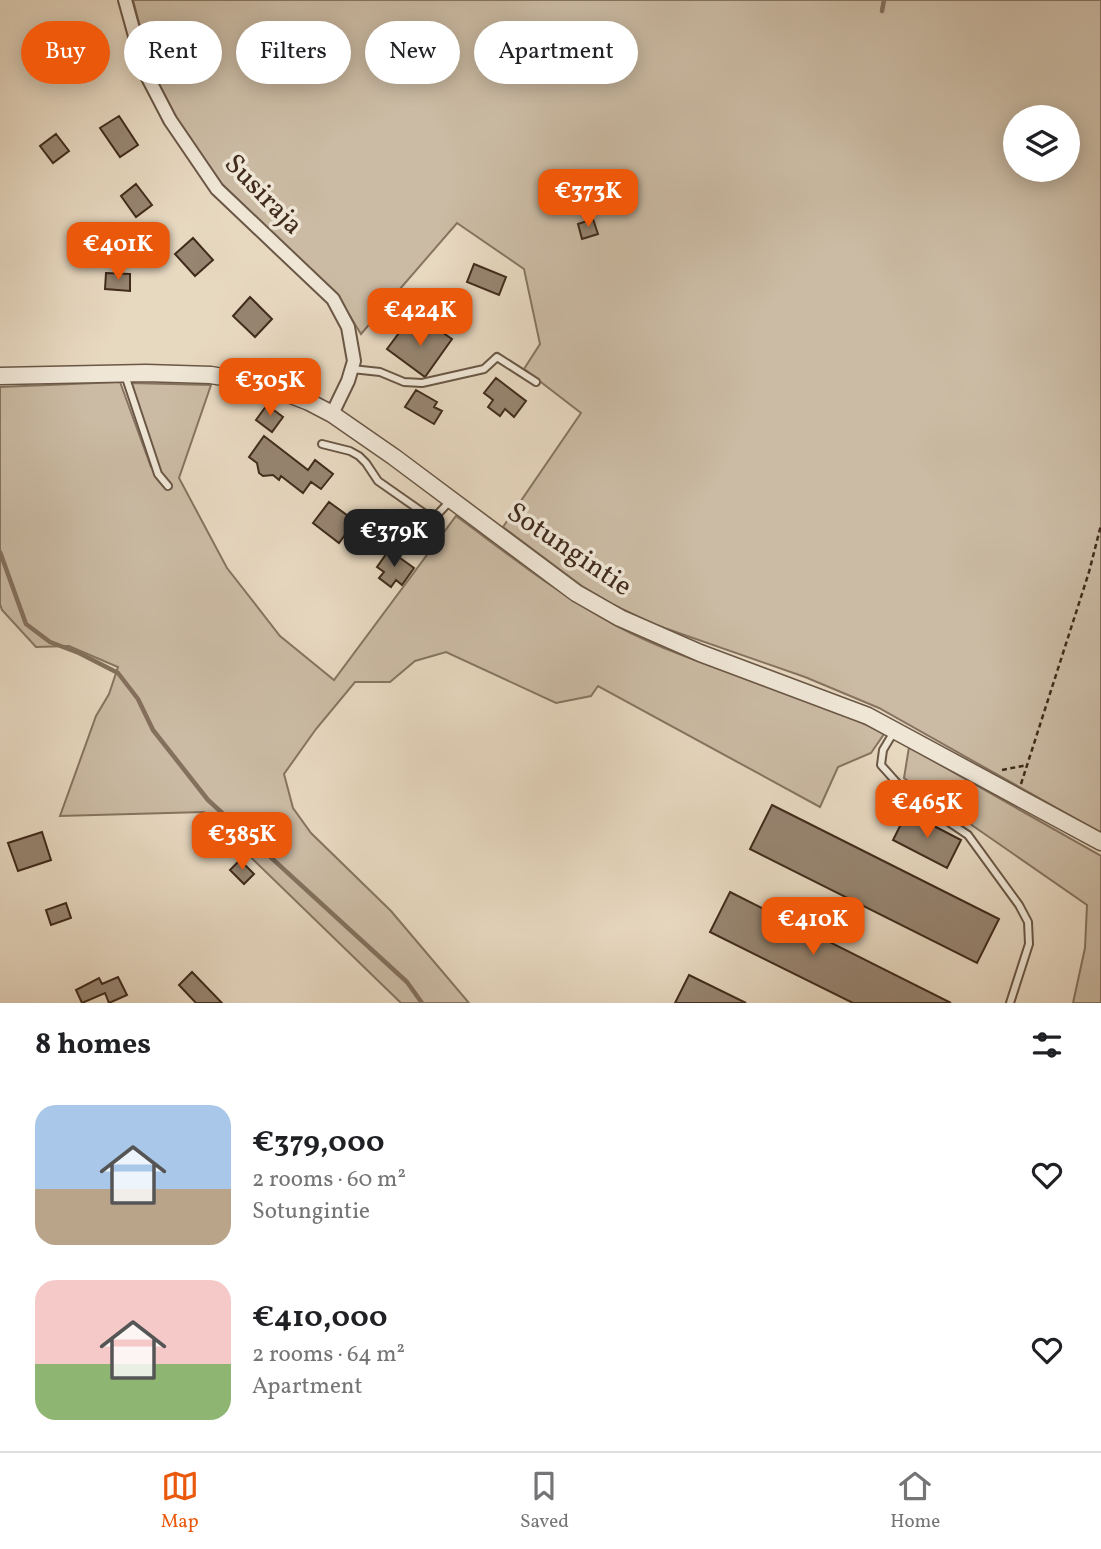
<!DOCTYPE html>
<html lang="en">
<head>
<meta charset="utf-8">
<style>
  body { margin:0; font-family:Vollkorn,serif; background:#f6f6f6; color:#202124; height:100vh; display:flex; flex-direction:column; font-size:26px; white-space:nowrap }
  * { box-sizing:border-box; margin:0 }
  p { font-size:23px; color:#757577 }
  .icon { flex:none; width:38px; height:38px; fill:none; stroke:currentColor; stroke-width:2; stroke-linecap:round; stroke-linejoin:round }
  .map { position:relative; height:1003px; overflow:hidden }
  .sheet { display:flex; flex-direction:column; background:#fff; flex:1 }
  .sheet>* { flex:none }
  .top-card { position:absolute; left:21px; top:21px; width:700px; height:63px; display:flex; gap:14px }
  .buttons { position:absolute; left:1003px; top:105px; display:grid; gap:14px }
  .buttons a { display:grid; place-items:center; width:77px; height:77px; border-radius:50%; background:#fff; box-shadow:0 4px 18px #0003; font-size:35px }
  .price { position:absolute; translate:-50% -60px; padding:0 16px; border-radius:14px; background:#ea580c; color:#fff; font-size:23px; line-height:46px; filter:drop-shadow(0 2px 4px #0008) }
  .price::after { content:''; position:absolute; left:50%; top:42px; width:21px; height:16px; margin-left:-10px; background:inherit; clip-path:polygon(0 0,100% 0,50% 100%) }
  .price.selected { background:#222; color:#fff }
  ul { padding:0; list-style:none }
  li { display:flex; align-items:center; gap:21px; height:175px; padding:0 35px }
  li span { display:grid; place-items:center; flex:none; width:196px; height:140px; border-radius:21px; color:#555 }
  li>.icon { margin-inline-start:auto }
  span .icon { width:84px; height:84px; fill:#fffc; stroke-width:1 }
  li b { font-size:30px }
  h2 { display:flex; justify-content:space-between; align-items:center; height:84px; padding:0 35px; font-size:30px }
  .tag { padding:0 24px; border-radius:32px; background:#fff; box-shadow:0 4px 18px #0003; font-size:24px; line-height:63px }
  .tag.selected { background:#ea580c; color:#fff }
  .dock { display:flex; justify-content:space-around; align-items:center; height:98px; border-top:2px solid #e0e0e0; background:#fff; font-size:19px; color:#757577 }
  .dock a { display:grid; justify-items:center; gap:4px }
  .dock .selected { color:#ea580c }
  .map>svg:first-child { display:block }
  .green { fill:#cbbba4; stroke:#867460; stroke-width:2; fill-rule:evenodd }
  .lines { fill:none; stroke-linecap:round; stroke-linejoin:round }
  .stream { stroke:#83705d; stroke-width:4.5 }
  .building { fill:#978571; stroke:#412c1c; stroke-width:2 }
  .service-casing { stroke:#6a5745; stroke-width:10 }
  .minor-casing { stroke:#6a5745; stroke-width:16 }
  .tertiary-casing { stroke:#6a5745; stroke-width:19 }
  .path { stroke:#412c1c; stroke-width:2.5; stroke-dasharray:5 3.5; stroke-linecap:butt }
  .service { stroke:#efe6d6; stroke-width:6 }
  .minor { stroke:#efe6d6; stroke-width:12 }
  .tertiary { stroke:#efe6d6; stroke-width:16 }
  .labels { text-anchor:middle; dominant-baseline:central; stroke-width:7; stroke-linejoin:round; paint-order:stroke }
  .street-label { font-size:28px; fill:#412c1c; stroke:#efe6d6 }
</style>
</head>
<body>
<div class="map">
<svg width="1101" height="1003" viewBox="0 0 1101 1003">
  <rect width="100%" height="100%" fill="#e7d8c0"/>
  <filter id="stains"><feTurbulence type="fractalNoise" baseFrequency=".00286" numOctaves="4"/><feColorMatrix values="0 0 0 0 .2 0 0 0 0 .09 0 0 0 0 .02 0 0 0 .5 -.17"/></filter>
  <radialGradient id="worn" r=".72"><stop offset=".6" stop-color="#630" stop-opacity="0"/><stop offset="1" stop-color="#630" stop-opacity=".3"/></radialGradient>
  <path class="green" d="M133,0H1101V833L879,708L805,677L653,624L614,605L582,586L503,527L581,413L524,369L540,344L524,269L457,223L361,334L338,297L221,183L178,121L151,69ZM1015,117H1068V170H1015Z
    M120,382L151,467L159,470L130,383L211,385L179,478L227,568L280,636L334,680L456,516C508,554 559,595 615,625C701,671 799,688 884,734L871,753L838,767L820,807L598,686L591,696L556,703L446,652L415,661L390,682H355L316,729L284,774L293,808L311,833L391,911L469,1003H401L204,812L60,816L96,716L109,694L118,667L69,646L36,647L2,610L0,604V387Z
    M909,747L1101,856V1003H1073L1085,948L1087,905L904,778Z"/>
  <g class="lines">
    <path class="stream" d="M882,11L884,0
      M0,552L26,624L50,642L79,653L118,673L138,699L153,730L208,800L407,982L422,1003"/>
  </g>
  <path class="building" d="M119,116L138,145L120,157L100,128Z
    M56,134L69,151L53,163L40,146Z
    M136,184L152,205L136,217L121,196Z
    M593,219L598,234L582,239L578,224Z
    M193,238L213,260L195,276L175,254Z
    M474,264L506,277L499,295L467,282Z
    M106,273L130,274V291L105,289Z
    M250,297L272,319L255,337L233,316Z
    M405,325L423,339L433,326L452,339L425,377L387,349Z
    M496,378L526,401L514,417L505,409L500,416L488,407L493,400L484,393Z
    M416,390L437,402L434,407L442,411L434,424L405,407Z
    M267,405L283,417L272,432L256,420Z
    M264,436L308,470L315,460L333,474L321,489L311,482L303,493L281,476L279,480L273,475L263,476L259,473L257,463L249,457Z
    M329,502L355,521L339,543L313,523Z
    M381,520L396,531L385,546L370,535Z
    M389,550L414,568L402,585L396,580L391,587L379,578L384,572L377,567Z
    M772,805L999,919L977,963L750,849Z
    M907,812L961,840L947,868L893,840Z
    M42,832L51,860L18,871L8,843Z
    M240,860L254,874L244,884L230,870Z
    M730,892L951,1003H853L710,932Z
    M66,903L71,918L51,925L46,910Z
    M192,972L222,1003H196L179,985Z
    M689,975L746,1003H675Z
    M118,977L127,995L109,1003L105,993L82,1003L76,990L99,978L102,984Z"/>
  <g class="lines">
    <defs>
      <path id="service" d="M352,369L380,372L404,382L422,383L484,369L497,357L536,382
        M125,375L158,474L168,486
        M322,444L350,451L359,456L366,463L378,481L428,516L435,517L450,501
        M895,730L883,750L881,765L907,794L968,835L1019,905L1028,922L1029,944L1010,1003"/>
      <path id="minor" d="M125,0L145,72L170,120L217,189L333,299L348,327L354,361L348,381L332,414"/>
      <path id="tertiary" d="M0,376L146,373L211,375L263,384L309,402L332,414L394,457L576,593L620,618L700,653L868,716L1101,842"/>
    </defs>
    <use href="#service" class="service-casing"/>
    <use href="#minor" class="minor-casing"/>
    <use href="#tertiary" class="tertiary-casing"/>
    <path class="path" d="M1002,770L1027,765
      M1021,784L1089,572L1101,525"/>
    <use href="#service" class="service"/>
    <use href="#minor" class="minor"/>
    <use href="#tertiary" class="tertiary"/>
  </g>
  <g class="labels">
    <g class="street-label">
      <text transform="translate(263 195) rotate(46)">Susiraja</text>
      <text transform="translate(569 550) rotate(34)">Sotungintie</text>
    </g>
  </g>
  <rect width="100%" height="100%" filter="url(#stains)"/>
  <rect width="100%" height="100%" fill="url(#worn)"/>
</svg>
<div class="buttons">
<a><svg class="icon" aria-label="layers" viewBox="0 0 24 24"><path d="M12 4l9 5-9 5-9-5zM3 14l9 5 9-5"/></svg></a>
</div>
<b class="price" style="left:588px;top:229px">€373K</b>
<b class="price" style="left:118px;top:282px">€401K</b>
<b class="price" style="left:420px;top:348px">€424K</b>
<b class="price" style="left:270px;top:418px">€305K</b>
<b class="price selected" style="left:394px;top:569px">€379K</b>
<b class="price" style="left:927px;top:840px">€465K</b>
<b class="price" style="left:242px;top:872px">€385K</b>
<b class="price" style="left:813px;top:957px">€410K</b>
<div class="top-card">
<a class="tag selected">Buy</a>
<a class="tag">Rent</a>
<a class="tag">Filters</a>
<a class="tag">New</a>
<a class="tag">Apartment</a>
</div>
</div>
<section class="sheet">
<h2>8 homes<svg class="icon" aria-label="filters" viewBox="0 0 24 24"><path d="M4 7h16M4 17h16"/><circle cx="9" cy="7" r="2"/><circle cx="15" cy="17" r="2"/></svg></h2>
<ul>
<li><span style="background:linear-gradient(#a9c7e8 60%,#b9a48a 0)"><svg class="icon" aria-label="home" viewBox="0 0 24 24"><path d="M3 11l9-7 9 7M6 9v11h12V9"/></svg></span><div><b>€379,000</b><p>2 rooms · 60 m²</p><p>Sotungintie</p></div><svg class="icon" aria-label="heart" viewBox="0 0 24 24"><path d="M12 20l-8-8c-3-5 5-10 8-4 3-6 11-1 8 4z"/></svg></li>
<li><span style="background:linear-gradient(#f6c9c9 60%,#8fb573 0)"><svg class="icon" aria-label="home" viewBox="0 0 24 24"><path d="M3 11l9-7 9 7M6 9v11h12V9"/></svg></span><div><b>€410,000</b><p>2 rooms · 64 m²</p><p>Apartment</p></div><svg class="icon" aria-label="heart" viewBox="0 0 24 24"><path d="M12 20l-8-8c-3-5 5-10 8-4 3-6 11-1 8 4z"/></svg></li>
</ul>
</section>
<nav class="dock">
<a class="selected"><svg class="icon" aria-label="map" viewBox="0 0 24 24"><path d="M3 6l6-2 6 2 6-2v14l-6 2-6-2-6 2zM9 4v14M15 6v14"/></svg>Map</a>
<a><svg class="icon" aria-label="saved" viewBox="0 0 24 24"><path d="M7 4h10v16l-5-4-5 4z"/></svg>Saved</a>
<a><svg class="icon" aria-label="home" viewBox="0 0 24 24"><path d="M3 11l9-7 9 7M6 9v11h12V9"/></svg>Home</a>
</nav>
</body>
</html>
